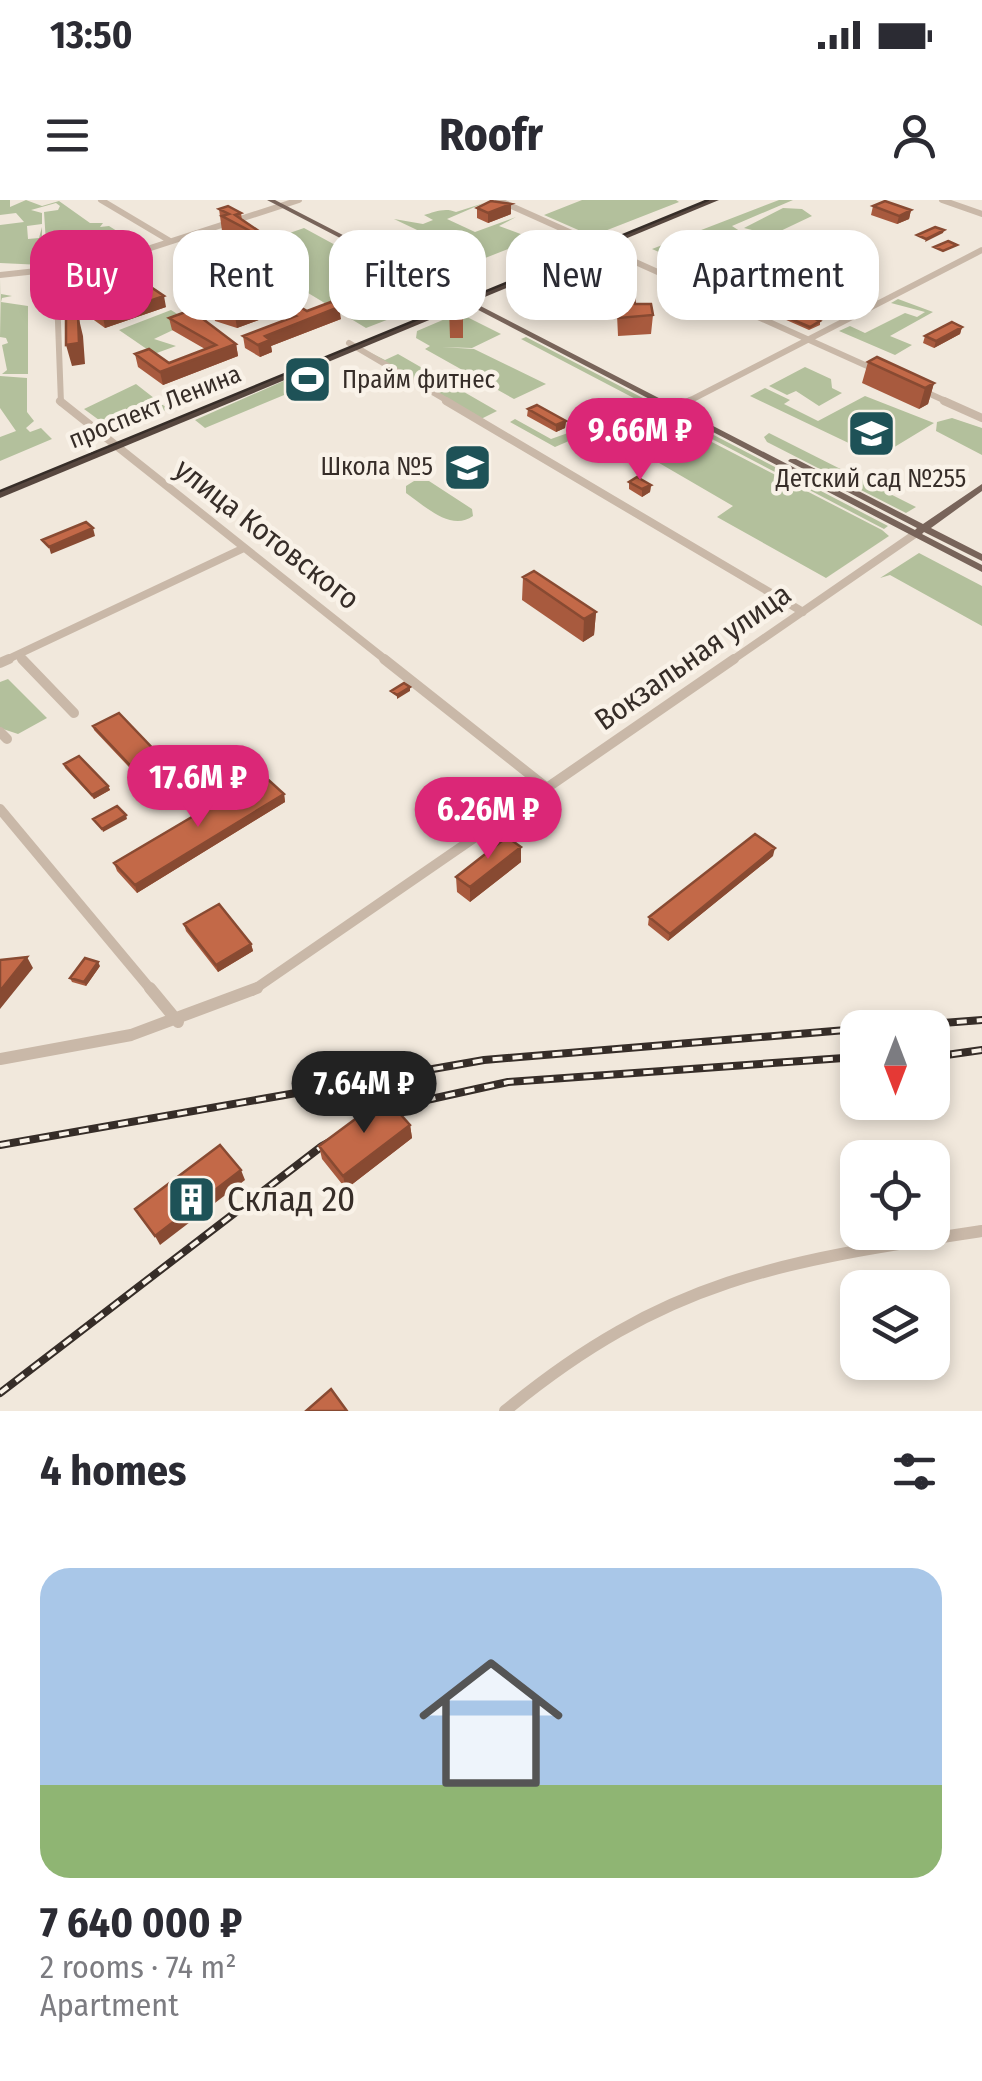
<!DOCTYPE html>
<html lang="en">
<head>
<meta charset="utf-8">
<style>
  body { margin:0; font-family:"Fira Sans Condensed",sans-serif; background:#f7f7f7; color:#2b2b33; height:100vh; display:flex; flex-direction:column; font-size:38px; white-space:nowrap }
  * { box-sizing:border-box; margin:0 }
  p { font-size:32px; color:#7c7c81 }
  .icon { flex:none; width:55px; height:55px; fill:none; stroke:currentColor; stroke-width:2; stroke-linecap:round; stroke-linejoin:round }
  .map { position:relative; height:1211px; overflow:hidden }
  .drawer { display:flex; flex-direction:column; background:#fff; flex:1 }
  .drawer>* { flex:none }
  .hud { position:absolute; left:30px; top:30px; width:922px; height:90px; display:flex; gap:20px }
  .needle { width:65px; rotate:180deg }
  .controls { position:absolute; left:840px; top:810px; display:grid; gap:20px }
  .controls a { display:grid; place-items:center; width:110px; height:110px; border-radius:20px; background:#fff; box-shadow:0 5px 15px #0003; font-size:50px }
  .price { position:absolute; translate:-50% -85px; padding:0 22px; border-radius:35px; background:#db2777; color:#fff; font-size:32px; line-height:65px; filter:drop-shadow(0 2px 5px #0008) }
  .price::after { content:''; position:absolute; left:50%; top:60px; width:30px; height:22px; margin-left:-15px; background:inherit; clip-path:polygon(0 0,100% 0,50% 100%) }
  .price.on { background:#222; color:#fff }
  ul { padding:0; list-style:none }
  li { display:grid; align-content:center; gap:20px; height:530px; padding:0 40px }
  li span { display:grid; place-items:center; height:310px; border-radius:30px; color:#555 }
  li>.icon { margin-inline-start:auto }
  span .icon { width:180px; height:180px; fill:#fffc; stroke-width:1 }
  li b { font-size:42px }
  h2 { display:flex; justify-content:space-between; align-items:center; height:120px; padding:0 40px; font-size:42px }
  .chip { padding:0 35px; border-radius:30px; background:#fff; box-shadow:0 5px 15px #0003; font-size:35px; line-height:90px }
  .chip.on { background:#db2777; color:#fff }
  .status { display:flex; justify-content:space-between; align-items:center; height:70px; padding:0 50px; background:#fff; direction:ltr }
  .status svg { height:28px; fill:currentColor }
  header { display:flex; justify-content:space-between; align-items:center; height:130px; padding:0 40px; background:#fff; font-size:45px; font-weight:700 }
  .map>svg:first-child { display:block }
  .green { fill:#b3c09c }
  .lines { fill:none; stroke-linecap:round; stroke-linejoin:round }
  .minor-far3 { stroke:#c9b8a8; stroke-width:6 }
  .minor-far2 { stroke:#c9b8a8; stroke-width:8 }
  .minor-far1 { stroke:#c9b8a8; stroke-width:10 }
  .minor { stroke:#c9b8a8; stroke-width:12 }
  .major { fill:#78645a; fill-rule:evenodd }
  .highway { fill:#57473f; fill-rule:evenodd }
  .tram { stroke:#362d28; stroke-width:2.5 }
  .rail-casing { stroke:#362d28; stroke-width:8 }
  .rail { stroke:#f9f2e8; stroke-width:4; stroke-dasharray:10; stroke-linecap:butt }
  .wall { fill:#a85a3e }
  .shaded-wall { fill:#884a32 }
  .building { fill:#c36948; stroke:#884a32; stroke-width:2.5 }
  .labels { text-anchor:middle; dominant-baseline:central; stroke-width:9; stroke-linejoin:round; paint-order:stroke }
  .far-poi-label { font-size:25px; fill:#362d28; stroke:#f9f2e8; text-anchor:start }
  .far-street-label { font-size:25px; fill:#362d28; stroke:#f9f2e8 }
  .street-label { font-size:30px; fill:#362d28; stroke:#f9f2e8 }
  .near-poi-label { font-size:35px; fill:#362d28; stroke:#f9f2e8; text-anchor:start }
</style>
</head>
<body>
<div class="status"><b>13:50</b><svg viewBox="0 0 49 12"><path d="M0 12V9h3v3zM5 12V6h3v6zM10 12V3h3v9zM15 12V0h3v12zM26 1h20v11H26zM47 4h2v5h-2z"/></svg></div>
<header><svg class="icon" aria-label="menu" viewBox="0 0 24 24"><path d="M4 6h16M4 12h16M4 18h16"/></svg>Roofr<svg class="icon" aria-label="person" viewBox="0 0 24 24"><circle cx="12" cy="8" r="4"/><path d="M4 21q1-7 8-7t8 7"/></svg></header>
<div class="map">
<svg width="982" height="1211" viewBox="0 0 982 1211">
  <rect width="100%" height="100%" fill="#f1e8dc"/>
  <path class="green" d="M0,0H10V7L26,0L42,6L59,1L90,23H103L100,27L109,26L128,38L88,52L79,50V54L47,58L44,12L58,10L60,6L56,3L31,10L42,13V24L27,26L28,39L39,38L42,27V65L0,63V25L24,22L16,13L0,15Z
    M582,0H676L679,2L592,36L544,15Z
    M779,0H793L732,26L758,43L724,33L704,41L725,50L706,60L749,78L734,85L652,49Z
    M484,3L447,19L475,32L516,17L499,26L534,39L480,60L394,19L423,24L433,20L424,15C434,12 445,7 456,12Z
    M783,8L802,9L812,16L772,35L744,28Z
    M304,28L429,96L428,104L366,128L280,76L289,66L255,45Z
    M806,57L825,63L808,59L790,71L830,90L838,87L826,95L857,108L826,98L812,105L806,103L812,98L766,79L758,85L752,82L766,75L775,79L786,74L778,70Z
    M213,60L249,81L252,89C228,109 199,90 179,72L191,61Z
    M560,71L598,89L559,106L545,99L547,92L520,88Z
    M1,79V94L12,96L2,98L1,102L28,106V174H2L7,170L2,145L8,143L6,138L0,137Z
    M898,99L933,112L890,136L912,145L895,155L839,131L850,126L865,133L905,113L917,117L925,112L891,103Z
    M171,110L190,122L154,139L176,146L154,154L119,130Z
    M459,113L501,134L472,148L442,147L474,149L546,184L514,199L425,149L430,146L416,138L417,131Z
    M526,137L888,326L884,329L521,139Z
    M369,152L385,160L398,154L497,211L481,219Z
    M805,167L831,179L832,188L842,193L819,206L796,191L787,195L769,186Z
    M0,176L27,178V212L34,221L26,228L30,232L41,228L52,239L0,261V237L16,231L0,208Z
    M288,179L301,188L205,228L195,220Z
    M136,184L168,209L114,231L84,209Z
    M765,188L790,200L784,204L818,221L865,196L934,223L878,257L750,196Z
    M652,211L882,330L889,336L826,378L717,317L733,306L599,228L555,247L510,222L515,219L551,239L582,228L584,221L596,219L618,228Z
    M952,218L982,228V255L936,231L937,222Z
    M769,233L916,307L906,313L767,242L764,237Z
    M414,281H429L472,309L473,316C451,332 425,306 406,293V286Z
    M919,353L982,386V426L890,375L880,378Z
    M8,479L47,518L18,534L0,528V482Z"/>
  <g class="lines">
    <path class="minor-far3" d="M101,0L170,41
      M498,0L594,43
      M942,0L982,14
      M602,47L876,170
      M56,69L61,203
      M0,75L101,64L299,0
      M349,143L451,203
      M919,189L950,203
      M685,203L982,50"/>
    <path class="minor-far2" d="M60,201L387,461
      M446,201L803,412
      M944,201L982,218
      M674,209L690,201
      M18,455L24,461
      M4,461L244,348
      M731,461L915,334"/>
    <path class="minor-far1" d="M22,459L74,513
      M384,459L547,588
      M0,463L9,459
      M0,532L7,539
      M0,609L152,791
      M252,791L734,459"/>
    <path class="minor" d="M150,788L178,822
      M0,859L131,835L257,788
      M505,1211C666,1078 783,1061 982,1031"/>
    <path class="major" d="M267,0H275L915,330L917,328L788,261L790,259H796L923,324L982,284V291L931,328L982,354V361L924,332L922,334L982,365V372Z"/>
    <path class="highway" d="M708,0H719L0,298V291Z"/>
    <path class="tram" d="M0,291L708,0"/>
    <defs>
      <path id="rail" d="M877,828L982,820
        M932,857L982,850
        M0,945L484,860L858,829
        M0,1193L322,946L395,907L508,882L858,857"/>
    </defs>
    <use href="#rail" class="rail-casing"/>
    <use href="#rail" class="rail"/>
  </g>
  <path class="wall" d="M511,4V14L488,23L477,18V8Z
    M873,6L911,10L909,19L897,24L871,15Z
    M219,9L241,13L242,20L269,38L273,68L264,71L249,62L248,57L227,45L226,39L223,38Z
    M618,75L635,104L653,115L651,134L618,136L616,93Z
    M271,90L307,111L341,119L271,146L272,152L260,157L245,148L243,136L284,120L275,114L237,128L215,121L212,109Z
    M78,100L166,107L105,128L80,110Z
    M449,108H463V138H450Z
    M784,116L820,121V125L809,130L784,119Z
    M169,118L236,144L238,156L163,185L138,167L135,154L169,163L205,149L172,130Z
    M962,127L960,134L934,148L923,143L925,136Z
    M868,162L934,183L928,204L919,209L862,183Z
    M528,209L566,221L565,228L556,232L527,216Z
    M862,227L887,229L870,239L860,234Z
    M629,282L651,285L650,292L642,297L629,289Z
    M523,377L596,412L594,435L583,442L522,400Z
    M93,526L184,581L185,585L160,600L94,530Z
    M64,564L108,586L110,590L94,599L65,568Z
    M284,594L285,602L137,693L117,671L114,663Z
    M521,647V662L470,702L457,692L456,677Z
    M773,656L668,741L648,725L649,717Z
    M184,724L251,744L253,751L218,772L186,731Z
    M100,766L86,786L72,782L70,778Z
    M410,925L412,938L346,989L322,959L319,946Z"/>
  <path class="shaded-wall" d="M511,4V14L488,23V13Z
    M911,10L909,19L897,24L899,16Z
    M944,30L943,33L925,42L926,39Z
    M269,38L273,68L264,71L260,41Z
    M164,96L166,107L105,128L103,117Z
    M273,102L275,114L237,128L235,116Z
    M339,107L341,119L271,146L272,152L260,157L258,145L265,136Z
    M78,115L83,136L85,164L72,166L66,145Z
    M962,127L960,134L934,148L936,141Z
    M236,144L238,156L163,185L160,172Z
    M934,183L928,204L919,209L925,188Z
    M566,221L565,228L556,232V225Z
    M889,222L887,229L870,239L872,232Z
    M651,285L650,292L642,297V289Z
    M93,328L95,336L51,354L49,347Z
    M596,412L594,435L583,442L584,419Z
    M410,487V491L397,499V495Z
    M184,581L185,585L160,600L159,596Z
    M108,586L110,590L94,599L92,595Z
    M284,594L285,602L137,693L135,685Z
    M126,615L127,619L103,632L102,629Z
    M521,647V662L470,702V687Z
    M775,648L773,656L668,741L670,734Z
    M251,744L253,751L218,772L216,765Z
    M27,757L33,768L0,809V791Z
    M98,762L100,766L86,786L84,782Z
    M410,925L412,938L346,989L343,976Z
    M241,970L245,980L160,1045L155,1036Z"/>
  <path class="building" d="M491,1L511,4L488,13L477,8Z
    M885,1L911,10L899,16L873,6Z
    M228,6L241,13L235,15L269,38L260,41L244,33L250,31L222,16L229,14L219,9Z
    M935,27L944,30L926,39L917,35Z
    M948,41L957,45L943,51L934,47Z
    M618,75H630L635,104H651L653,115L619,118Z
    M139,79L164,96L103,117L78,100Z
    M271,90L307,111L331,102L339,107L265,136L270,140L258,145L243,136L296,116L273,102L235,116L212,109Z
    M449,108H463L462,117H449Z
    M191,110L236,144L160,172L135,154L149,149L169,163L216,145L169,118Z
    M795,110L820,121L810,127L784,116Z
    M78,115L79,143L66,145V116Z
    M952,122L962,127L936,141L925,136Z
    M877,157L934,183L925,188L868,162Z
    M537,205L566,221L556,225L528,209Z
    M879,217L889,222L872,232L862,227Z
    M637,277L651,285L642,289L629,282Z
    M86,322L93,328L49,347L42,340Z
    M534,371L596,412L584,419L523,377Z
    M404,483L410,487L397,495L391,491Z
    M119,513L184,581L159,596L93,526Z
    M79,556L108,586L92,595L64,564Z
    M263,575L284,594L135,685L114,663Z
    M117,606L126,615L102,629L93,619Z
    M755,634L775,648L670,734L649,717Z
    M507,637L521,647L470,687L456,677Z
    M219,704L251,744L216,765L184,724Z
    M27,757L0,791V760Z
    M85,758L98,762L84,782L70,778Z
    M385,897L410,925L343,976L319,946Z
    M220,945L241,970L155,1036L135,1009Z
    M331,1189L347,1211H306Z"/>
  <defs>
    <symbol id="stadium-square" viewBox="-11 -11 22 22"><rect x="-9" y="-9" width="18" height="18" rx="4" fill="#1e5257" stroke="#f9f2e8"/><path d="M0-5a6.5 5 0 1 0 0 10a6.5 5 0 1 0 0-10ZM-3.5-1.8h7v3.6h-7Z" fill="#fff"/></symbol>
    <symbol id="school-square" viewBox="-11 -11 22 22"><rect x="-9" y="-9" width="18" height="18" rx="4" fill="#1e5257" stroke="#f9f2e8"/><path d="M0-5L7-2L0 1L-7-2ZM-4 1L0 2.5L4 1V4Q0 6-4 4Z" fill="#fff"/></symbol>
    <symbol id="building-square" viewBox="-11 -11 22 22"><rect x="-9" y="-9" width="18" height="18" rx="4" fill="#1e5257" stroke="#f9f2e8"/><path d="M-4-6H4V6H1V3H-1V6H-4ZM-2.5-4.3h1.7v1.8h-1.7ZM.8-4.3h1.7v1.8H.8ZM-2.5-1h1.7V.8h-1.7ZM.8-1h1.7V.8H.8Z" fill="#fff"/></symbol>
  </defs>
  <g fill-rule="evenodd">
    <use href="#stadium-square" x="280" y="152" width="55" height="55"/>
    <use href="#school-square" x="844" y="206" width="55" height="55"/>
    <use href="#school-square" x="440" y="240" width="55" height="55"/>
    <use href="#building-square" x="164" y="972" width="55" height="55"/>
  </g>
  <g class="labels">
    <g class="far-poi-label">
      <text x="342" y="180">Прайм фитнес</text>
      <text x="433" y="267" text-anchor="end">Школа №5</text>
      <text x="871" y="279" text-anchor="middle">Детский сад №255</text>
    </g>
    <g class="far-street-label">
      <text transform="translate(155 207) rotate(-22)">проспект Ленина</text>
    </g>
    <g class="street-label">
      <text transform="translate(267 334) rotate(38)">улица Котовского</text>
      <text transform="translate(693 457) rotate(-35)">Вокзальная улица</text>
    </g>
    <g class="near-poi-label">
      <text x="227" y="999">Склад 20</text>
    </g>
  </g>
</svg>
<div class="controls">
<a><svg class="needle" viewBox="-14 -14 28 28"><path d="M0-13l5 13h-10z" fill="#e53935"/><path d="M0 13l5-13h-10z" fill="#7c7c81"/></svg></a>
<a><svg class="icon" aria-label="locate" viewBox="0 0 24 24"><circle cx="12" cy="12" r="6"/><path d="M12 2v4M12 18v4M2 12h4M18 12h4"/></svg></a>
<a><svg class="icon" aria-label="layers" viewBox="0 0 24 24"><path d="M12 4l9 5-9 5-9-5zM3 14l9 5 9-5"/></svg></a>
</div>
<b class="price" style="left:640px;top:283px">9.66M ₽</b>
<b class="price" style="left:198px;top:630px">17.6M ₽</b>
<b class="price" style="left:488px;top:662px">6.26M ₽</b>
<b class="price on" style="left:364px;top:936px">7.64M ₽</b>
<div class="hud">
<a class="chip on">Buy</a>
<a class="chip">Rent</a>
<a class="chip">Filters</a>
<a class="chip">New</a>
<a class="chip">Apartment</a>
</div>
</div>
<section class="drawer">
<h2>4 homes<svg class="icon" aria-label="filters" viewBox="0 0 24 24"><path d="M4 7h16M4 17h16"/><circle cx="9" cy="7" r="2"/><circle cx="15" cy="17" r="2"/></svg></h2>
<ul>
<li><span style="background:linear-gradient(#a9c7e8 70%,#8fb573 0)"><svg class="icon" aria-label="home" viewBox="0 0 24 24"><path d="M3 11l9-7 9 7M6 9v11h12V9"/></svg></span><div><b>7 640 000 ₽</b><p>2 rooms · 74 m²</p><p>Apartment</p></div></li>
</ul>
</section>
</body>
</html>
